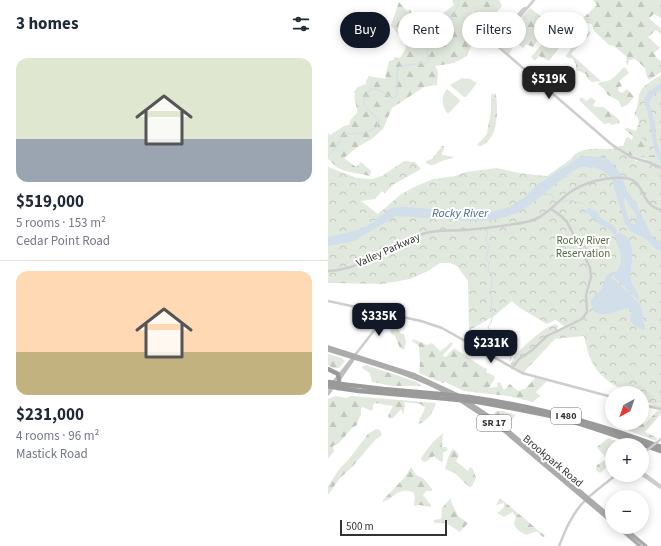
<!DOCTYPE html>
<html lang="en">
<head>
<meta charset="utf-8">
<style>
  body { margin:0; font-family:"Source Sans 3",sans-serif; background:#f6f6f7; color:#1f2937; height:100vh; display:flex; flex-direction:column; font-size:15px; white-space:nowrap }
  * { box-sizing:border-box; margin:0 }
  p { font-size:13px; color:#747a83 }
  .icon { flex:none; width:22px; height:22px; fill:none; stroke:currentColor; stroke-width:2; stroke-linecap:round; stroke-linejoin:round }
  .map { position:relative; flex:1; overflow:hidden }
  .details { display:flex; flex-direction:column; background:#fff; width:328px }
  .details>* { flex:none }
  .banner { position:absolute; left:12px; top:12px; width:261px; height:36px; display:flex; gap:8px }
  .needle { width:26px; rotate:220deg }
  .buttons { position:absolute; left:277px; top:386px; display:grid; gap:8px }
  .buttons a { display:grid; place-items:center; width:44px; height:44px; border-radius:50%; background:#fff; box-shadow:0 2px 10px #0003; font-size:20px }
  .scale { position:absolute; left:12px; bottom:10px; width:107px; box-sizing:border-box; padding-left:4px; border:2px solid #333; border-top:0; font-size:11px; line-height:14px; white-space:nowrap; color:#333; -webkit-text-stroke:3px #fff; paint-order:stroke }
  .price { position:absolute; translate:-50% -34px; padding:0 9px; border-radius:8px; background:#111827; color:#fff; font-size:13px; line-height:26px; filter:drop-shadow(0 1px 2px #0008) }
  .price::after { content:''; position:absolute; left:50%; top:24px; width:12px; height:9px; margin-left:-6px; background:inherit; clip-path:polygon(0 0,100% 0,50% 100%) }
  .price.current { background:#222; color:#fff }
  ul { padding:0; list-style:none }
  li { display:grid; align-content:center; gap:8px; height:212px; padding:0 16px }
  li+li { border-top:1px solid #e0e1e3 }
  li span { display:grid; place-items:center; height:124px; border-radius:12px; color:#555 }
  li>.icon { margin-inline-start:auto }
  span .icon { width:72px; height:72px; fill:#fffc; stroke-width:1 }
  li b { font-size:17px }
  h2 { display:flex; justify-content:space-between; align-items:center; height:48px; padding:0 16px; font-size:17px }
  .chip { padding:0 14px; border-radius:18px; background:#fff; box-shadow:0 2px 10px #0003; font-size:14px; line-height:36px }
  .chip.current { background:#111827; color:#fff }
  main { display:flex; flex:1; min-height:0 }
  .map>svg:first-child { display:block }
  .forest { fill:url(#forest-firs) }
  .park { fill:url(#park-crowns) }
  .pitch { fill:#e1e8dd }
  .water { fill:#d2deea; fill-rule:evenodd }
  .lines { fill:none; stroke-linecap:round; stroke-linejoin:round }
  .stream { stroke:#d2deea; stroke-width:1 }
  .tertiary { stroke:#cdcdcd; stroke-width:2.5 }
  .secondary { stroke:#bdbdbd; stroke-width:3 }
  .primary { stroke:#ababab; stroke-width:3.5 }
  .motorway { stroke:#9a9a9a; stroke-width:4.5 }
  .tertiary-bridge { stroke:#cdcdcd; stroke-width:2.5 }
  .motorway-bridge { stroke:#9a9a9a; stroke-width:4.5 }
  .labels { text-anchor:middle; dominant-baseline:central; stroke-width:4; stroke-linejoin:round; paint-order:stroke }
  .shield { fill:#fff; stroke:#707070; stroke-width:1 }
  .shield-label { font-size:10px; font-weight:bold; fill:#333 }
  .park-label { font-size:11px; fill:#516a45; stroke:#fff }
  .street-label { font-size:11px; fill:#333; stroke:#fff }
  .water-label { font-size:12px; font-style:italic; fill:#496a8d; stroke:#fff }
</style>
</head>
<body>
<main>
<section class="details">
<h2>3 homes<svg class="icon" aria-label="filters" viewBox="0 0 24 24"><path d="M4 7h16M4 17h16"/><circle cx="9" cy="7" r="2"/><circle cx="15" cy="17" r="2"/></svg></h2>
<ul>
<li><span style="background:linear-gradient(#dfe7d0 65%,#9aa5b1 0)"><svg class="icon" aria-label="home" viewBox="0 0 24 24"><path d="M3 11l9-7 9 7M6 9v11h12V9"/></svg></span><div><b>$519,000</b><p>5 rooms · 153 m²</p><p>Cedar Point Road</p></div></li>
<li><span style="background:linear-gradient(#ffd9b3 65%,#c2b280 0)"><svg class="icon" aria-label="home" viewBox="0 0 24 24"><path d="M3 11l9-7 9 7M6 9v11h12V9"/></svg></span><div><b>$231,000</b><p>4 rooms · 96 m²</p><p>Mastick Road</p></div></li>
</ul>
</section>
<div class="map">
<svg width="333" height="546" viewBox="0 0 333 546">
  <defs>
    <pattern id="forest-firs" width="22" height="20" patternUnits="userSpaceOnUse"><rect width="22" height="20" fill="#e1e8dd"/><path d="M5 1l3.5 6h-7zM16 11l3.5 6h-7z" fill="#c2c7be"/></pattern>
    <pattern id="park-crowns" width="20" height="18" patternUnits="userSpaceOnUse"><rect width="20" height="18" fill="#e1e8dd"/><path d="M2 6a3 3 0 1 1 6 0M12 15a3 3 0 1 1 6 0" fill="none" stroke="#c2c7be"/></pattern>
  </defs>
  <rect width="100%" height="100%" fill="#fff"/>
  <path class="forest" d="M124,0H171L174,6L162,20L141,19L151,26L139,56L126,63L107,66L110,71L109,85L96,87L64,108L55,129L45,138L28,148L16,158L28,167L33,162L43,171L42,176L17,171L10,168L0,159V133L2,135L16,126L21,125L23,119L29,113C30,105 25,102 27,93H25L30,87L38,84V81L41,76L57,79L61,61L65,60L67,57L72,58L78,48L77,44L63,25L71,2L79,11L82,9L88,18H93V24L107,19L126,5Z
    M265,0H333V18L326,14L321,18L333,29V34L328,30L320,37L332,48L326,53L330,59L333,61V72L321,80L319,77L317,68L307,59L301,60L300,65H299L298,63L299,57L286,46L281,45L266,31L264,24L257,23L253,20L269,5Z
    M202,8L220,22L221,21L230,30L239,18L237,14L239,12L263,33L243,54L273,81L264,82L259,78L258,74L248,70V64L244,58H241L238,56L245,45L238,41L235,43L221,61L211,56L207,61L203,57L221,36L222,32L219,29H210L207,33L209,41L205,47L198,44L195,48L190,44L186,46L181,54L170,45Z
    M297,67L301,73L291,81L294,86L291,87L290,91L294,93L299,89L306,97L299,105L294,107L291,101L280,95L275,88L270,84L272,82C284,82 287,76 295,68Z
    M164,94H168C170,110 171,140 152,146L149,145L159,134L163,110V96Z
    M253,97L259,101L263,97L268,101L265,105L266,107H275C281,112 288,116 292,121L291,123L283,125L282,123L276,124L251,100Z
    M310,106L332,162C320,159 296,157 290,147L295,146L298,138L300,137L304,140L305,136L296,129L299,128L308,131C310,125 313,120 308,115Z
    M114,146H116V149L114,153V155L122,156L126,158C123,159 120,159 117,160C109,162 106,168 98,163V161L104,159Z
    M64,326L71,330L72,333L76,334L78,342L76,350L72,348L67,336C63,334 62,333 62,329Z
    M85,339L99,345L104,343L112,351L118,347L123,342L125,344L114,356L118,357L126,348L153,366L159,369L158,372L166,376L167,378L161,388L169,387V383L172,382L176,390L182,384L190,391L198,388L207,378L219,381L208,392L212,396L205,402L180,396L136,391L117,382L115,383L91,373L92,362L91,346L84,341Z
    M0,354L14,358L17,361L11,368H5L0,365Z
    M38,365L89,382L93,386H65L44,382L42,373L35,369L34,366Z
    M8,396L18,398L23,396L108,403C106,411 98,423 90,424C91,418 96,413 97,407L92,404L76,402L77,406L75,415L73,409L65,418L61,419L60,416L65,406L47,403L45,405V409L43,411L35,407L33,408V415L31,418L29,425L25,427L11,443L5,446L6,452L0,458V399Z
    M330,410L333,411V414L317,432L329,438L328,441L283,424L284,423H314V418H315L316,425Z
    M169,411H175L188,415L179,425L167,416L166,413Z
    M48,429L52,430L54,435L47,440L24,467L12,478L0,495V486L12,468L21,459L40,434Z
    M115,433L114,447H118L120,450L115,453V461L113,462L106,456L97,462L94,461L93,458C99,449 106,440 115,433Z
    M280,438L291,442L292,445H284L283,453L284,455V463L272,473L268,470L269,465L279,459L269,447Z
    M125,449L128,451L131,456L128,461L140,471L142,467L145,469L148,478L144,486L141,487L127,473L117,469C119,463 120,454 125,449Z
    M83,467L88,475L95,478L104,489V491H98L95,495L103,505L102,507L91,505L86,506L87,496L85,492C69,487 68,497 55,502V500L77,477Z
    M123,498V502L130,516L140,523L132,532L118,523H106V520L113,519L114,508Z
    M172,498L217,536L215,537L209,531L198,535C193,532 187,529 186,523L188,518L185,512L176,517L170,513L176,507V503L168,505Z"/>
  <path class="park" d="M333,75V409L319,405V404L324,405L325,404L315,401L317,399L314,398V393C292,393 271,378 262,358C259,351 258,343 256,336L227,339L195,373L182,366C183,363 185,360 186,357C192,349 218,325 228,324L230,326L229,330L237,326L234,325L231,322L227,320L219,324L192,308L184,301L166,316L142,330L141,329L140,281L129,266L122,263H112L100,271L82,279L54,284L0,283V167L29,178L44,179L54,176L76,161L87,162L93,169L66,184L57,193L54,191L47,199L33,201L50,214L72,195L84,188L105,179L127,176L138,172L169,168L191,173L219,176L243,159C250,146 271,149 284,149L286,147L308,161L329,158L328,155L312,157L320,152L315,142L310,118L306,114C310,108 310,101 311,95C314,85 325,80 333,75Z"/>
  <path class="pitch" d="M134,78L142,79L149,83L138,97H136L122,85Z
    M119,89L132,100V101L120,114C114,106 112,98 119,89Z"/>
  <path class="water" d="M333,83V89L324,97L321,103L327,124L328,138L333,156V163L327,152L320,113L316,100L320,92Z
    M254,156L277,157L283,162L292,173L299,191L308,203L324,237L333,242V251L328,249L318,239L302,231L297,224L283,177L274,170L265,167H253L244,171L202,205L191,212L177,217L166,220L147,221L68,216L26,241L0,246V237L31,230L42,224L63,208L78,207L153,213L167,211L182,207L198,196L209,185ZM296,197L309,216L308,219V224L306,225C298,219 296,206 296,197Z
    M261,208L268,211L273,218L283,224L289,230L288,233L290,234L291,232C293,234 296,235 299,237C309,249 301,267 303,281C305,289 312,291 311,301L282,273C294,272 294,262 292,251C291,246 287,242 288,236L280,229L273,225L258,212L250,215Z
    M280,274L301,293L313,306L317,329C311,330 305,325 302,320L304,311L299,308C288,310 273,321 265,308C259,298 267,297 272,291C276,286 275,279 280,274Z"/>
  <g class="lines">
    <path class="stream" d="M115,25L126,15L131,0
      M0,155C9,150 9,141 17,134L36,133L49,127L50,120L36,105C36,100 37,96 40,93C48,83 56,95 65,98L68,97C72,87 66,75 72,66L98,63L100,61L99,51L102,47L107,46L111,37
      M215,194L224,195L226,198
      M234,202L241,200L256,204
      M154,221L156,224
      M160,230L158,240L161,247L158,260L161,262L160,272L163,273C165,278 164,288 161,293L164,298L163,308L165,312L163,323L160,327L161,329L171,341L180,345L183,358L182,361"/>
    <path class="tertiary" d="M198,8L195,9L166,43L283,144L303,157L323,163L333,168
      M168,45L206,0
      M0,271C38,270 66,240 102,232C113,230 124,231 136,230C153,229 170,227 187,224C194,223 201,222 208,219C221,213 230,201 241,193C256,182 278,177 296,178C318,179 311,205 333,210
      M0,301L93,321L114,328L194,373L284,397
      M27,355L59,314
      M184,368L191,359L203,351L219,336L254,319L259,312L258,295L263,277L262,268L253,249L239,222L233,216L223,209
      M314,405L333,409
      M314,472L333,486
      M314,475L333,488
      M231,546C235,537 238,527 244,518C254,499 272,488 288,475"/>
    <path class="secondary" d="M11,380L27,357
      M0,389L25,358
      M0,394L6,386"/>
    <path class="primary" d="M0,347L87,375L130,395
      M0,350C40,363 84,373 121,394
      M133,401L168,424L284,522
      M140,402L171,423L284,518
      M290,527L312,546
      M295,527L318,546"/>
    <path class="motorway" d="M0,369L10,374L11,380
      M13,384L55,389L112,394
      M10,388L31,391L121,399
      M141,397C207,406 271,424 333,447
      M150,402C182,408 214,413 246,422C275,431 304,441 333,451"/>
    <path class="tertiary-bridge" d="M317,452L333,439"/>
    <path class="motorway-bridge" d="M1,382L13,384
      M0,386L10,388
      M112,394L141,397
      M121,399L150,402"/>
  </g>
  <g class="labels">
    <g class="shield">
      <rect x="223" y="408" width="30" height="16" rx="3"/>
      <rect x="149" y="415" width="34" height="16" rx="3"/>
    </g>
    <g class="shield-label">
      <text x="238" y="416">I 480</text>
      <text x="166" y="423">SR 17</text>
    </g>
    <g class="park-label">
      <text x="255" y="240">Rocky River<tspan x="255" dy="13">Reservation</tspan></text>
    </g>
    <g class="street-label">
      <text transform="translate(60 250) rotate(-24)">Valley Parkway</text>
      <text transform="translate(225 461) rotate(40)">Brookpark Road</text>
    </g>
    <g class="water-label">
      <text x="132" y="213">Rocky River</text>
    </g>
  </g>
</svg>
<div class="buttons">
<a><svg class="needle" viewBox="-14 -14 28 28"><path d="M0-13l5 13h-10z" fill="#e53935"/><path d="M0 13l5-13h-10z" fill="#747a83"/></svg></a>
<a>+</a>
<a>−</a>
</div>
<div class="scale">500 m</div>
<b class="price current" style="left:221px;top:100px">$519K</b>
<b class="price" style="left:51px;top:337px">$335K</b>
<b class="price" style="left:163px;top:364px">$231K</b>
<div class="banner">
<a class="chip current">Buy</a>
<a class="chip">Rent</a>
<a class="chip">Filters</a>
<a class="chip">New</a>
</div>
</div>
</main>
</body>
</html>
